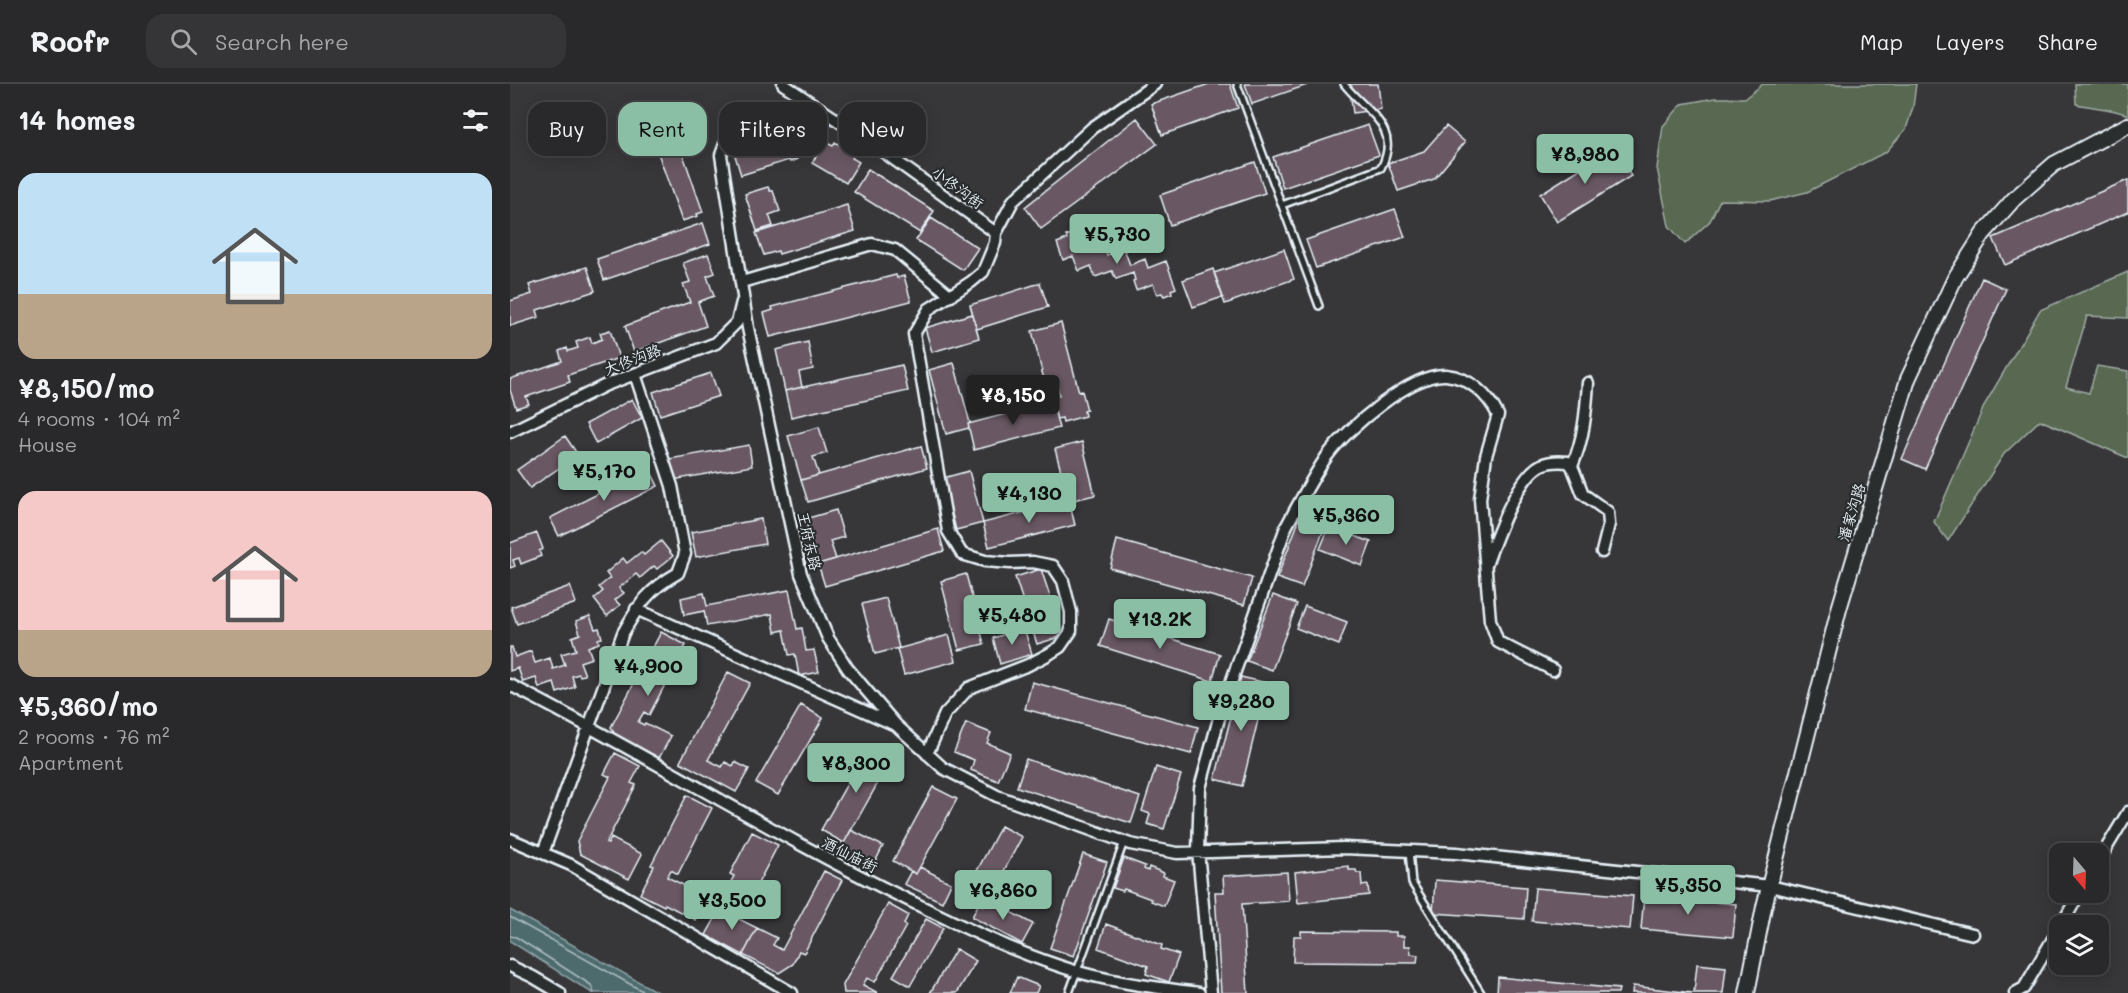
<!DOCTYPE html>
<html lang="en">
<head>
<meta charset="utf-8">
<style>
  body { margin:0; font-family:Mali,"LXGW WenKai TC",sans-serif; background:#353437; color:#f1f3f6; height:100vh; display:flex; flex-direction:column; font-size:22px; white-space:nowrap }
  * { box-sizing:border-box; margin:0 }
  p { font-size:20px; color:#a5a6a9 }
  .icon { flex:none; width:33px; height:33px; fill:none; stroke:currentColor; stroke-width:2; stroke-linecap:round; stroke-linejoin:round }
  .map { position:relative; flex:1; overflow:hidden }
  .side { display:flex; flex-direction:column; background:#29282b; width:510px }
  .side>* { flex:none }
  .top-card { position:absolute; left:18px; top:18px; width:570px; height:54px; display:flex; gap:12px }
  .needle { width:39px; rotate:161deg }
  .controls { position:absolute; left:1539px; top:759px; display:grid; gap:12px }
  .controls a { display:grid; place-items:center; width:60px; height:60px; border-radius:12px; background:#29282b; box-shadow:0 3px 15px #0003,0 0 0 2px #454447; font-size:30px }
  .price { position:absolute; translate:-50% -51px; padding:0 14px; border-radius:6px; background:#8abfa5; color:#111; font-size:20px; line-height:39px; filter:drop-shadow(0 2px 3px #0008) }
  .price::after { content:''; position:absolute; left:50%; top:36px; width:18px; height:14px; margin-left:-9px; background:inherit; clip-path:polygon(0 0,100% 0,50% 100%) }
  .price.selected { background:#222; color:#fff }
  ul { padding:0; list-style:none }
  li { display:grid; align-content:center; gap:12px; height:318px; padding:0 18px }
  li span { display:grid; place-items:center; height:186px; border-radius:18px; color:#555 }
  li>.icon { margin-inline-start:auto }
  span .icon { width:108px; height:108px; fill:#fffc; stroke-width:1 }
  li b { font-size:26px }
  h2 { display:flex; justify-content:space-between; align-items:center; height:72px; padding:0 18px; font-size:26px }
  .tag { padding:0 21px; border-radius:18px; background:#29282b; box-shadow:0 3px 15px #0003,0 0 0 2px #454447; font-size:21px; line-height:54px }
  .tag.selected { background:#8abfa5; color:#111 }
  header { display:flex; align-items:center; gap:36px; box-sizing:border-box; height:84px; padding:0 30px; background:#29282b; border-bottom:2px solid #454447 }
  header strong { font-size:28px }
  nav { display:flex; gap:33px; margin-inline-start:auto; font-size:21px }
  .search { width:420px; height:54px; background:#353437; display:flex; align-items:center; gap:15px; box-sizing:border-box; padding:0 21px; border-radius:18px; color:#a5a6a9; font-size:22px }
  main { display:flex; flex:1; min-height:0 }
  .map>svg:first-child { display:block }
  .green { fill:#586851; stroke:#a0aca4; stroke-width:1.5 }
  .water { fill:#4d6b6d; stroke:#8ba1a5; stroke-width:1.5 }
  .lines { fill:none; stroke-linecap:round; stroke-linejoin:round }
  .shore { stroke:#aabbc0; stroke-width:1.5 }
  .building { fill:#695963; stroke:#e8f1f8; stroke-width:1.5 }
  .service-casing { stroke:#e8f1f8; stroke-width:10 }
  .minor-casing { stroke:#e8f1f8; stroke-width:15 }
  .tertiary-casing { stroke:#e8f1f8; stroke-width:18 }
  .service { stroke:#2a2d2e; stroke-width:5 }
  .minor { stroke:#2a2d2e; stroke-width:10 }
  .tertiary { stroke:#2a2d2e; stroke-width:14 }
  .labels { text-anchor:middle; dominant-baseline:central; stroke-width:4.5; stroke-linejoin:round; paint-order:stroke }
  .street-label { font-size:15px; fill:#e8f1f8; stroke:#2a2d2e }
</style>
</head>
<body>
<header>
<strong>Roofr</strong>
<div class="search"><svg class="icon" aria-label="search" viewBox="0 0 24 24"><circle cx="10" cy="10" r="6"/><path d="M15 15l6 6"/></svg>Search here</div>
<nav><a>Map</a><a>Layers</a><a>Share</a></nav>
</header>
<main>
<section class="side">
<h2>14 homes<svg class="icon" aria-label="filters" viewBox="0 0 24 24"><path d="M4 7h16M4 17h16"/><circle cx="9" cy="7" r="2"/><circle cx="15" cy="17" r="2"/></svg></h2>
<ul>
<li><span style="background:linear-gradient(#bfe0f5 65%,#b9a48a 0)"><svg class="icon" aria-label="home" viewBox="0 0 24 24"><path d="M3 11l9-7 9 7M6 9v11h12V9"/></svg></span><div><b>¥8,150/mo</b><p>4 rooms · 104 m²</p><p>House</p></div></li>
<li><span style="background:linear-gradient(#f6c9c9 75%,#b9a48a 0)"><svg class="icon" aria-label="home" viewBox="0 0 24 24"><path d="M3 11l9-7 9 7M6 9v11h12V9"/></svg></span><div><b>¥5,360/mo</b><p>2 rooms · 76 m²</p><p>Apartment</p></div></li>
</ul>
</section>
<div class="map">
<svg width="1618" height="909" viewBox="0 0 1618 909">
  <rect width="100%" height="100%" fill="#373639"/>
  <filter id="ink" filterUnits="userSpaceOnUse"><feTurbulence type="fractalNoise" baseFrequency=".0167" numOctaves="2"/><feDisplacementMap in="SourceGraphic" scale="12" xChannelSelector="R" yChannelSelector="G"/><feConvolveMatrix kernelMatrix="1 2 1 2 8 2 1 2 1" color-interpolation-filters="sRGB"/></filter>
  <g filter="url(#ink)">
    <path class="green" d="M1253,0H1406L1403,23L1396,45L1376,68L1297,108L1260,117L1210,116L1200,137L1175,160L1159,142L1147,84L1153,42L1172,20L1205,14H1235Z
      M1565,0H1618V31C1602,24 1584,24 1566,20Z
      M1618,188V234L1577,232L1556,303L1579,309L1587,282L1618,287V374L1530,336L1494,370L1438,457L1424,438L1475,320L1530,226Z"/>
    <path class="water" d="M0,826L149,909H82L0,857Z"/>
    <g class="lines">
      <path class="shore" d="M0,833L136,909
        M0,852L6,853L81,901L84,909"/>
    </g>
    <path class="building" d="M699,0H720L728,24L652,51L641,20Z
      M735,0H800L742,20Z
      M839,0H868L871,25L843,29Z
      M627,34L647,60L531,145L515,123Z
      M858,41L869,71L773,104L763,73Z
      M936,42L955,58L924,95L888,107L878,79L914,67Z
      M283,43L284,46L290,44L298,70L286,73L287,75L280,78L279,76L231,91L223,65L268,51V48Z
      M315,58L323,62L325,58L344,69L342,74L349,78L336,99L302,79Z
      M170,62L193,128L187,130L188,132L172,137L148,69Z
      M1103,64L1121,92L1047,138L1030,110Z
      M745,78L755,109L660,141L650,111Z
      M358,85L424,127L410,149L344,108Z
      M1618,96V128L1495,181L1483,154Z
      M258,103L260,107H263L270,127L259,131L263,142L247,147L235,110Z
      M337,121L345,147L269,170L268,167L254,171L246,149Z
      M885,125L895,153L806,184L796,156Z
      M421,134L468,164L453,186L406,156Z
      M193,139L200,160L94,196L87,175Z
      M570,147L578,168L594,162L597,171L614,165L620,181L635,175L638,184L656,177L666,204L661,206L662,209L654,212L652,209L647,210L643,200L626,206L623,197L625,196L623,189L606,195L602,187L585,193L581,182L569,187L563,172L553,176L547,159L557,155L556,152Z
      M774,165L784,195L715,220L704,189Z
      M198,170L205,189L197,192L204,212L188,218L196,242L124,268L115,242L180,218L173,200L180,198L173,179Z
      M77,183L85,207L27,226L29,233L0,242V217L22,210L19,201Z
      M703,185L713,213L683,223L673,196Z
      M386,191L387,194L394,192L401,217L260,253L254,229L263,226L262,223Z
      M1472,194L1496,205L1415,385L1392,375Z
      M530,199L538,223L467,245L460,221Z
      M462,230L469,254L422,268L415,244Z
      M551,239L569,308L572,307L577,326L574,327L575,332L553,338L552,334L547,335L541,313L549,311L547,301L536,304L522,247Z
      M100,246L109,274L58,291L60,298L16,313L19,320L6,324L0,306V295L52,277L49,267L57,264L58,267L68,264L66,258L80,253L82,259L92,255L90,249Z
      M298,258L303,285L289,288L292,303L275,307L266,266Z
      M444,279L460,339L458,340L459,344L436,350L419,286Z
      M392,281L398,307L281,333L275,307Z
      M201,289L209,312L150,331L143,308Z
      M122,315L132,334L86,360L76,340Z
      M542,318L549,344L464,366L458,340Z
      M309,343L317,369L303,373L309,391L291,396L278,352Z
      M55,352L68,371L20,404L7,386Z
      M572,358L585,411L559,417L545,365Z
      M239,361L242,382L163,396L159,375Z
      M411,362L417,384L298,418L291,396Z
      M139,384L148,402L49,452L40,434Z
      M459,387L473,439L446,446L433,394Z
      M559,417L565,441L479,463L473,439Z
      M326,426L334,453L320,457L326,475L308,480L295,435Z
      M791,431L816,440L792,503L767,494Z
      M251,435L255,460L186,473L181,448Z
      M819,443L861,458L852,482L810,465Z
      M428,445L434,467L315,502L308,480Z
      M27,449L33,465L29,467L31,472L11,480L9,474L3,476L5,482L0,484V459Z
      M607,456L742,494L734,521L600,484Z
      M151,457L163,472L147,485L144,482L130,494L126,490L109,504L114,509L105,516L110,521L97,532L84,515L93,507L89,503L100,494L96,489L113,474L117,479L131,468L134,471Z
      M531,485L553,552L527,560L505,493Z
      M456,490L474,560L449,566L431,497Z
      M60,502L66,519L7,540L1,523Z
      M279,506L287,545L292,544L296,567L304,566L309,588L289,592L285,570L279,571L274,546L265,548L262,530L197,542L194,527L174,531L171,514L194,509L197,522Z
      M763,511L787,520L762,586L737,577Z
      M376,514L389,564L365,570L352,520Z
      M795,522L837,538L829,561L786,544Z
      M80,532L85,545L89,544L92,554L88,555L89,559L78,563L82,574L70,578L75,591L70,592L69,590L62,592L65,603L47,609L44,599L29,604L26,594L13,598L8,584L0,587V563H2L5,573L21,567L25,579L40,574L43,585L55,581L51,570L66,566L62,553L70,550L66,537Z
      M599,535L710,570L702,597L590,562Z
      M514,544L522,570L490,580L483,554Z
      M151,548L176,561L139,631L134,628L128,638L134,641L135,639L161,652L149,674L105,651L101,643Z
      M439,551L446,577L394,591L387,565Z
      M218,588L240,599L198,676L212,683L215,678L223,682L225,678L239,685L226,708L170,678Z
      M731,593L757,599L732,702L705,695Z
      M522,598L688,643L681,670L515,625Z
      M291,621L313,634L268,711L246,699Z
      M456,639L481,649L477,659L500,669L488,697L461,686L464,676L444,668Z
      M359,661L382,674L334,759L311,746Z
      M105,669L130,682L121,699L126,701L96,759L98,760L101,754L132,770L119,795L70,770L67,757L100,693L94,690Z
      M516,675L630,713L621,739L507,703Z
      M646,683L671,691L654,745L637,740L640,730L632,727Z
      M423,703L447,715L406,790L383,777Z
      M177,711L202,724L168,790L161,786L157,793L198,813L186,836L155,820L154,822L130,810L144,782L141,781Z
      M491,742L512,753L475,822L454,811Z
      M341,746L373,762L364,780L325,761L328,756L334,759Z
      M242,748L268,761L231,832L209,820L224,792L220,790Z
      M573,770L597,778L564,872L540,864Z
      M614,774L635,782L634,785L638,787L639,783L654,789L653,792L664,796L654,822L641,817V815L614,805L613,807L603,804Z
      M839,782V786H846L847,789H851L852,802L858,801L859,811L788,819L785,788Z
      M410,783L441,799L432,818L394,800L401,787L406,790Z
      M314,787L332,796L294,869L289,867L283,880L269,889L233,871L247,844L267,854L263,861L272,866Z
      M777,788L779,817L732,820L738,909H711L705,808H714L713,792Z
      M925,796L1016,803L1014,835L923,829Z
      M1025,804L1123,812L1120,845L1022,837Z
      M1134,812L1226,820L1223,853L1131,845Z
      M478,816L523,840L512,860L462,833L469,819L475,822Z
      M378,820L398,831L394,840L396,842L365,898L357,894L353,901L368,909H334L333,901Z
      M212,822L231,832L229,835L247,844L233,871L196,851Z
      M416,835L433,844L400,902L383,892Z
      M596,840L652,861L651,865L669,871L659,898L636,890L638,882L588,864Z
      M791,847L886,848V852H894V862H900L901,870L908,871L907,879L783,878L784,852H791Z
      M446,865L466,877L447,909H420Z
      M1187,880L1216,883L1213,909H1184Z
      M507,893L529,902L526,909H500Z
      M988,893L1109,905L1108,909H987Z
      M1123,902L1183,909H1122Z"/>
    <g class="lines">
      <defs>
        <path id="service" d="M727,0L809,222
          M772,121L871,84C892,43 857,29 834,0
          M899,767L902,799L971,909
          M559,909L614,758"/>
        <path id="minor" d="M273,0L354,54L486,149
          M296,15L290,33L283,39L223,54L215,60L211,71L238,244L291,490L318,554L338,585L386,641L433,684L487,712L620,760L667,769L834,764L946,769L1260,802L1463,850
          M232,198L362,160L385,166L441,212
          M0,348L96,301L206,259L227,238L232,218
          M1062,382C1074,355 1076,328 1078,299
          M976,481C985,456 1007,393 1031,381C1040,377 1048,377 1058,378L1062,382L1073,410L1098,428L1099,440L1092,468
          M126,525L383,640
          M0,601C134,669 261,749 396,815C453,843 507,870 568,888C608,899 648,904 689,909
          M417,670L435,630L459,604L518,581L539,570L550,563L561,547V528L553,497L543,482L523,478L500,479L475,477L452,470L438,447L404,250L419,225L461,198L473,188L485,159L486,149L503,117L582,44L645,0
          M0,755L61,781L282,909
          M33,769L113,549C130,519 138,506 168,489L175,470L162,402L125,290
          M1588,778L1618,728
          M1551,842L1570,808
          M0,882L23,893L50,909
          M701,909L688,767L690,704L711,627L776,443C789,419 802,394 817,372C837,345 901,289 936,291C959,293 978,311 988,331L976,372L970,415L980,536L988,558L1043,586
          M1505,909L1514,904L1550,843"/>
        <path id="tertiary" d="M1237,909L1254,823L1329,525L1398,295L1445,194L1473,150L1504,115L1544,80L1618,41"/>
      </defs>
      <use href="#service" class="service-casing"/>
      <use href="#minor" class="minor-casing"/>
      <use href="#tertiary" class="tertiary-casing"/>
      <use href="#service" class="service"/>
      <use href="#minor" class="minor"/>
      <use href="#tertiary" class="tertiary"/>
    </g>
  </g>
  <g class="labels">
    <g class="street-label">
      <text transform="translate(448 103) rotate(36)">小佟沟街</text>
      <text transform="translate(122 275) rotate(-21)">大佟沟路</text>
      <text transform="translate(1341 428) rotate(-73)">潘家沟路</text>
      <text transform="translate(300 457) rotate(77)">王府东路</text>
      <text transform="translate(340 770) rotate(27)">酒仙庙街</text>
    </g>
  </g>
</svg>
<div class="controls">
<a><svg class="needle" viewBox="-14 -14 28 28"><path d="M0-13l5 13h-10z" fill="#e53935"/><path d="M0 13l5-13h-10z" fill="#a5a6a9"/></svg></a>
<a><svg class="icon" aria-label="layers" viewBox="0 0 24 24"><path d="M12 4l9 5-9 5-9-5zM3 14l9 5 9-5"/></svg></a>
</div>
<b class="price" style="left:1075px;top:101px">¥8,980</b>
<b class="price" style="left:607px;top:181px">¥5,730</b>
<b class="price selected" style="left:503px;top:342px">¥8,150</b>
<b class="price" style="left:94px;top:418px">¥5,170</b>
<b class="price" style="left:519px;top:440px">¥4,130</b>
<b class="price" style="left:836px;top:462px">¥5,360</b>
<b class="price" style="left:502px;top:562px">¥5,480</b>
<b class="price" style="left:650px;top:566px">¥13.2K</b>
<b class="price" style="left:138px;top:613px">¥4,900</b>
<b class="price" style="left:731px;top:648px">¥9,280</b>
<b class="price" style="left:346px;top:710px">¥8,300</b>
<b class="price" style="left:1178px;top:832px">¥5,350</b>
<b class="price" style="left:493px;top:837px">¥6,860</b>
<b class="price" style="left:222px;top:847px">¥3,500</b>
<div class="top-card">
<a class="tag">Buy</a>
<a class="tag selected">Rent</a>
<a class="tag">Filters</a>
<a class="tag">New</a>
</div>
</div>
</main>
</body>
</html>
